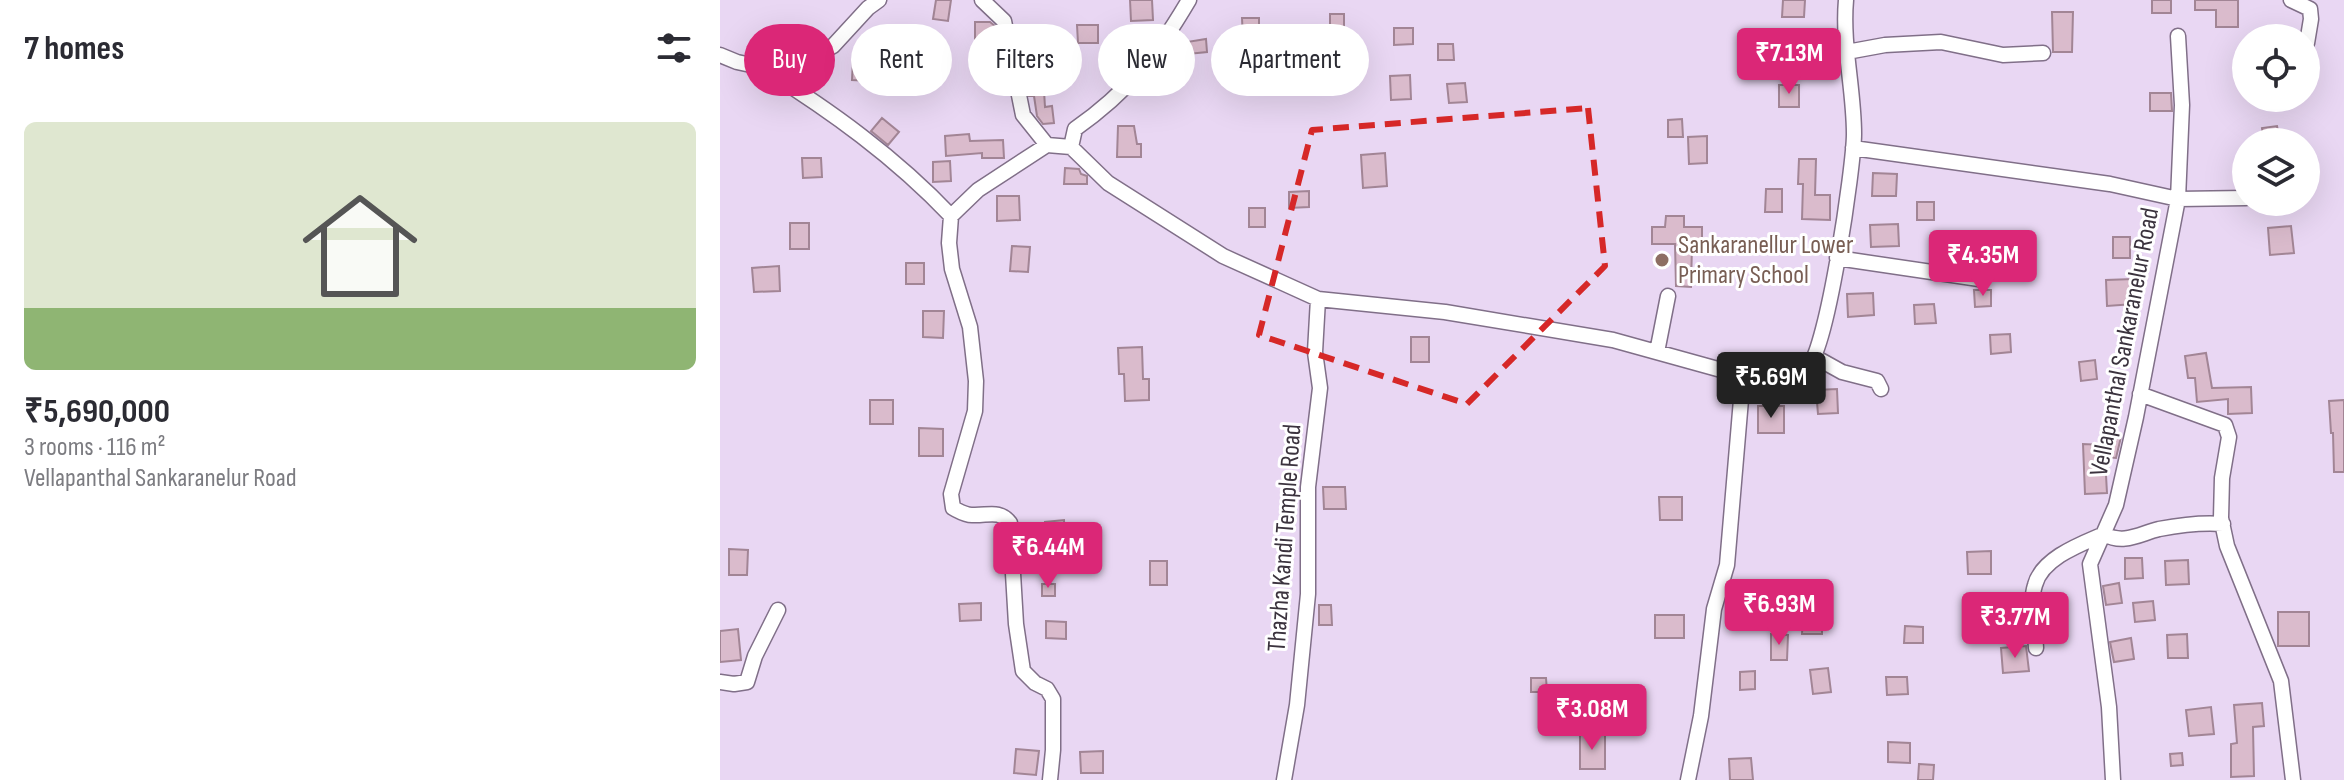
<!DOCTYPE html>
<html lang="en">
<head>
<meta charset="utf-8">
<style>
  body { margin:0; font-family:"Sofia Sans Condensed",sans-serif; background:#f7f7f7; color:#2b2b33; height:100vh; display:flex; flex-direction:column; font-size:30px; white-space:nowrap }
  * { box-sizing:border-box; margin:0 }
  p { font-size:26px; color:#7c7c81 }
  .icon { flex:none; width:44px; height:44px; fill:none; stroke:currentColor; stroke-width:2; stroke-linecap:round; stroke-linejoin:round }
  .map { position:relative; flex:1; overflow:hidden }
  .drawer { display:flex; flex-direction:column; background:#fff; width:720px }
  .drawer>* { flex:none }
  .banner { position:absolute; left:24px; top:24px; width:760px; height:72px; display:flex; gap:16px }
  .buttons { position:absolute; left:1512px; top:24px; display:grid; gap:16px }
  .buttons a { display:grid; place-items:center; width:88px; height:88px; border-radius:50%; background:#fff; box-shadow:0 8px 32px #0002; font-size:40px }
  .price { position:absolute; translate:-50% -68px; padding:0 18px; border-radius:8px; background:#db2777; color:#fff; font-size:26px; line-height:52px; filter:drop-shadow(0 2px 4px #0008) }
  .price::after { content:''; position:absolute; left:50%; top:48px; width:24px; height:18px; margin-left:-12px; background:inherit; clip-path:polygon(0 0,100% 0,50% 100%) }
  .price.on { background:#222; color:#fff }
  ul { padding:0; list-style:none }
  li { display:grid; align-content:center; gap:16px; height:424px; padding:0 24px }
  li+li { border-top:2px solid #e1e1e2 }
  li span { display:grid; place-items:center; height:248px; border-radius:12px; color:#555 }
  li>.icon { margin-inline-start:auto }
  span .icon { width:144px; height:144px; fill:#fffc; stroke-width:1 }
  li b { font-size:34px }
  h2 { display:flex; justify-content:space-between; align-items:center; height:96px; padding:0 24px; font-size:34px }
  .tag { padding:0 28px; border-radius:36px; background:#fff; box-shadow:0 8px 32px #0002; font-size:28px; line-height:72px }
  .tag.on { background:#db2777; color:#fff }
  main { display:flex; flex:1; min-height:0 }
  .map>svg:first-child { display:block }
  .building { fill:#dabbcc; stroke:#a28595; stroke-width:2 }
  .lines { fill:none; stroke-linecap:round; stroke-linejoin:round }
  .minor-casing { stroke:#806f88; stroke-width:17 }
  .minor { stroke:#fff; stroke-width:14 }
  .marked { fill:none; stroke:#d62828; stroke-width:6; stroke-dasharray:16 10; stroke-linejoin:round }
  .education-dot { fill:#8d6e63; stroke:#fff; stroke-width:3 }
  .labels { text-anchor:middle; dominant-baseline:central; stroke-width:6; stroke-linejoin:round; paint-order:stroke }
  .education-label { font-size:26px; fill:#785e54; stroke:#fff; text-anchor:start }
  .street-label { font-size:26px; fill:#3b333e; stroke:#fff }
</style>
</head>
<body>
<main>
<section class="drawer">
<h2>7 homes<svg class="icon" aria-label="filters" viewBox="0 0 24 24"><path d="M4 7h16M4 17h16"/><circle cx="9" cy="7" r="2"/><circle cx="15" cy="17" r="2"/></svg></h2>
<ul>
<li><span style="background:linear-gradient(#dfe7d0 75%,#8fb573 0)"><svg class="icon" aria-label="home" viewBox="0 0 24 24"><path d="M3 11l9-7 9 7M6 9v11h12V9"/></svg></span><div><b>₹5,690,000</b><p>3 rooms · 116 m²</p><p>Vellapanthal Sankaranelur Road</p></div></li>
</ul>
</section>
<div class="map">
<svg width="1624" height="780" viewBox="0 0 1624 780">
  <rect width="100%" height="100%" fill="#e9d7f3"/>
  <path class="building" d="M216,0H231L228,21L213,19Z
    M410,0H432L433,20L411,21Z
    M1063,0H1085L1084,17H1062Z
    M1432,0H1451V13H1432Z
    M1475,0H1518V27H1496V10H1475Z
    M1332,12H1353L1352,52H1333Z
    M610,14H624V32H610Z
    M522,18H539V40H523Z
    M255,22H270L275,26L281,73L267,74L263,42H255Z
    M357,25H378V43H358Z
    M674,28H693V44L674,45Z
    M486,39L487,52L468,54L467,42Z
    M718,44H733L734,60H718Z
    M133,60L152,62L151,81L132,80Z
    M306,74H323L325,107L332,106L334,123L323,124L317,116L314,96H309Z
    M690,75L691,99L671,100L670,76Z
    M745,83L747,102L729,103L727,84Z
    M1059,85H1079V107H1059Z
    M1430,93H1451L1452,111H1430Z
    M162,118L179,132L168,145L151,131Z
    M962,119L963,137H948V120Z
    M398,126H414L417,144H421V157H397Z
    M1557,126L1560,142H1544L1542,128Z
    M249,134L250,141L283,140L284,158H262V153L226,156L225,136Z
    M987,136V163L969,164L968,137Z
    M665,153L667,186L643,188L641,155Z
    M82,158H101L102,177L83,178Z
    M1079,159H1096L1095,195H1110V220L1082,219L1083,184H1078Z
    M230,161L231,181L213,182V162Z
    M345,168L359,169L361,174L367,176V184H344Z
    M1153,173L1177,174L1176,196H1152Z
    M1046,189H1062V212H1045Z
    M589,191V207L569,208V192Z
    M277,196H299L300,220L277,221Z
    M1197,202H1214V220H1197Z
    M529,208H545V227H529Z
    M946,216H964V227H982V245L972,244L971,287L956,286L955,244H932V227H945Z
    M70,223H89V249H70Z
    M1178,224L1179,246L1151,247L1150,225Z
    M1571,226L1574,253L1550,255L1548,228Z
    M1393,237H1410V258H1393Z
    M292,246L310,247L308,272L290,271Z
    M186,263H204V284H186Z
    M59,266L60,291L34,292L32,268Z
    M1413,279L1414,304L1387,306L1386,280Z
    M1254,290H1271V306L1255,307Z
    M1153,293L1154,315L1128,317L1127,294Z
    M1214,304L1216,323L1195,324L1194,305Z
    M203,311H224L223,338L203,337Z
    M1290,334L1291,352L1271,354L1270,335Z
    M691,337H709V362H691Z
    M422,347L423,379H429V400L405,401L404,374H399L398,348Z
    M1486,353L1492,388L1531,387L1532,413L1508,414V399L1477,402L1475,378H1468L1465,356Z
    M1375,360L1377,379L1361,381L1359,362Z
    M1117,389L1118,413L1098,414L1096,390Z
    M150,400H173V424H150Z
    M1624,400V472H1614L1613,433H1611L1609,401Z
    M1038,406H1064V433H1038Z
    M199,428L223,429V456H199Z
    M1386,436L1401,437L1396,458L1385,457L1387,493L1365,494L1363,444L1385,445Z
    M603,487H625L626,509H604Z
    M939,497H962V520H940Z
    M344,520L345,543L326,544L325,522Z
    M9,549L28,550L27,575H9Z
    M1271,551V574H1248L1247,552Z
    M1405,558H1422L1423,578L1405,579Z
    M1468,560L1469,584L1446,585L1445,561Z
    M430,561H447V585H430Z
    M1399,583L1402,603L1386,605L1383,586Z
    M322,584H335V596H322Z
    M1293,595L1294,620L1271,621L1270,596Z
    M1433,601L1435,620L1415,622L1413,603Z
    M261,603V620L240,621L239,604Z
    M599,605H611L612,625H599Z
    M1558,612H1589V646H1558Z
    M1083,614L1102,615V634H1082Z
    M935,615H964V638H935Z
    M326,621L346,622V639L326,638Z
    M1185,626L1203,627V643H1184Z
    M18,629L21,660L0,662V631Z
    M1051,634L1068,635L1067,660H1051Z
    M1467,634L1468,658H1448L1447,635Z
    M1411,638L1414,659L1394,662L1390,642Z
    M1306,646L1309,671L1283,673L1281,648Z
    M1108,668L1111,692L1093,694L1090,670Z
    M1035,671V689L1020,690V672Z
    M1166,677H1187L1188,694L1167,695Z
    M811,678H826L827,692H811Z
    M1542,703L1544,726L1533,727L1534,776L1511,777V744L1517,743L1514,705Z
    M1491,707L1494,734L1469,736L1466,710Z
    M860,735H885V769H860Z
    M1168,742L1190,743V763L1168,762Z
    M296,749L319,751L316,775L294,773Z
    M383,751V773H361L360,752Z
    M1462,753L1463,765L1451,766L1450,754Z
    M1031,758L1033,780H1010L1009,759Z
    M1199,764L1214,765L1213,780H1198Z"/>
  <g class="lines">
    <defs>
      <path id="minor" d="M262,0L284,21L303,115L327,145L351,147L388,183L503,256L598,299L725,312L893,340L1023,376L1007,565L994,609L981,716L968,780
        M1571,0L1590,9L1591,19L1587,43
        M1458,36L1462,105L1458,199L1526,198
        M1127,52L1165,45L1221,42L1283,55L1323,53
        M0,55L17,62L64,72L113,46L148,8L159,0
        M42,68C111,111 175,157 231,216L258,190L327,145
        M351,147L355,129C409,91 436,56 469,0
        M1133,148L1390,184L1458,199L1416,417L1396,505L1370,564L1389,707L1393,780
        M231,216L229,243L232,269L250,327L256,381L255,411L231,494L233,508C239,511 245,515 252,515C268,516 279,509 290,523L296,624L303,671L315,683L327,689L333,699V750L330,780
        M1117,258L1259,279
        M937,352L948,296
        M1095,357L1122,372L1157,381L1161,389
        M1023,376C1042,375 1072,378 1088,366C1107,352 1134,165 1134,134C1134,89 1122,45 1126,0
        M1420,394L1505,425L1509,437L1502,478L1501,518L1507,546L1561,681L1573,780
        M1316,648C1315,628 1309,604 1315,585C1322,558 1361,544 1384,534C1404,545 1419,534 1439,529C1460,525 1481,522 1503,524
        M0,682L14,684L27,682L35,656L58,610
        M564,780L577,705L588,594V487L600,388L595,352L598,299"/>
    </defs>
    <use href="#minor" class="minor-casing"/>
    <use href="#minor" class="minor"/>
  </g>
  <path class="marked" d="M868,108L885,266L747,404L539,335L592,130Z"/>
  <circle class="education-dot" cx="942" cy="260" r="8"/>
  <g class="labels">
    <g class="education-label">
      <text x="958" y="245">Sankaranellur Lower<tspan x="958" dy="30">Primary School</tspan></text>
    </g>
    <g class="street-label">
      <text transform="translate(1405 342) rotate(-79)">Vellapanthal Sankaranelur Road</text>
      <text transform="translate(565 538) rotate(-86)">Thazha Kandi Temple Road</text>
    </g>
  </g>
</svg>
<div class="buttons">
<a><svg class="icon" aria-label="locate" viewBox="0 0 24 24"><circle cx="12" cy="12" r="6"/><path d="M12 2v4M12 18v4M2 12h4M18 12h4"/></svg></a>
<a><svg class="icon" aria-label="layers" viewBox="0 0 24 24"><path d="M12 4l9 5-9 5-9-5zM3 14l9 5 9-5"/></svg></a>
</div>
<b class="price" style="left:1069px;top:96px">₹7.13M</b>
<b class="price" style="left:1263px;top:298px">₹4.35M</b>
<b class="price on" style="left:1051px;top:420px">₹5.69M</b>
<b class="price" style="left:328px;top:590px">₹6.44M</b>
<b class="price" style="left:1059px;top:647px">₹6.93M</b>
<b class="price" style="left:1295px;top:660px">₹3.77M</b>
<b class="price" style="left:872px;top:752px">₹3.08M</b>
<div class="banner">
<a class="tag on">Buy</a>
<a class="tag">Rent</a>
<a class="tag">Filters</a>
<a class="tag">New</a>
<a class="tag">Apartment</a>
</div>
</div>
</main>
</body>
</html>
